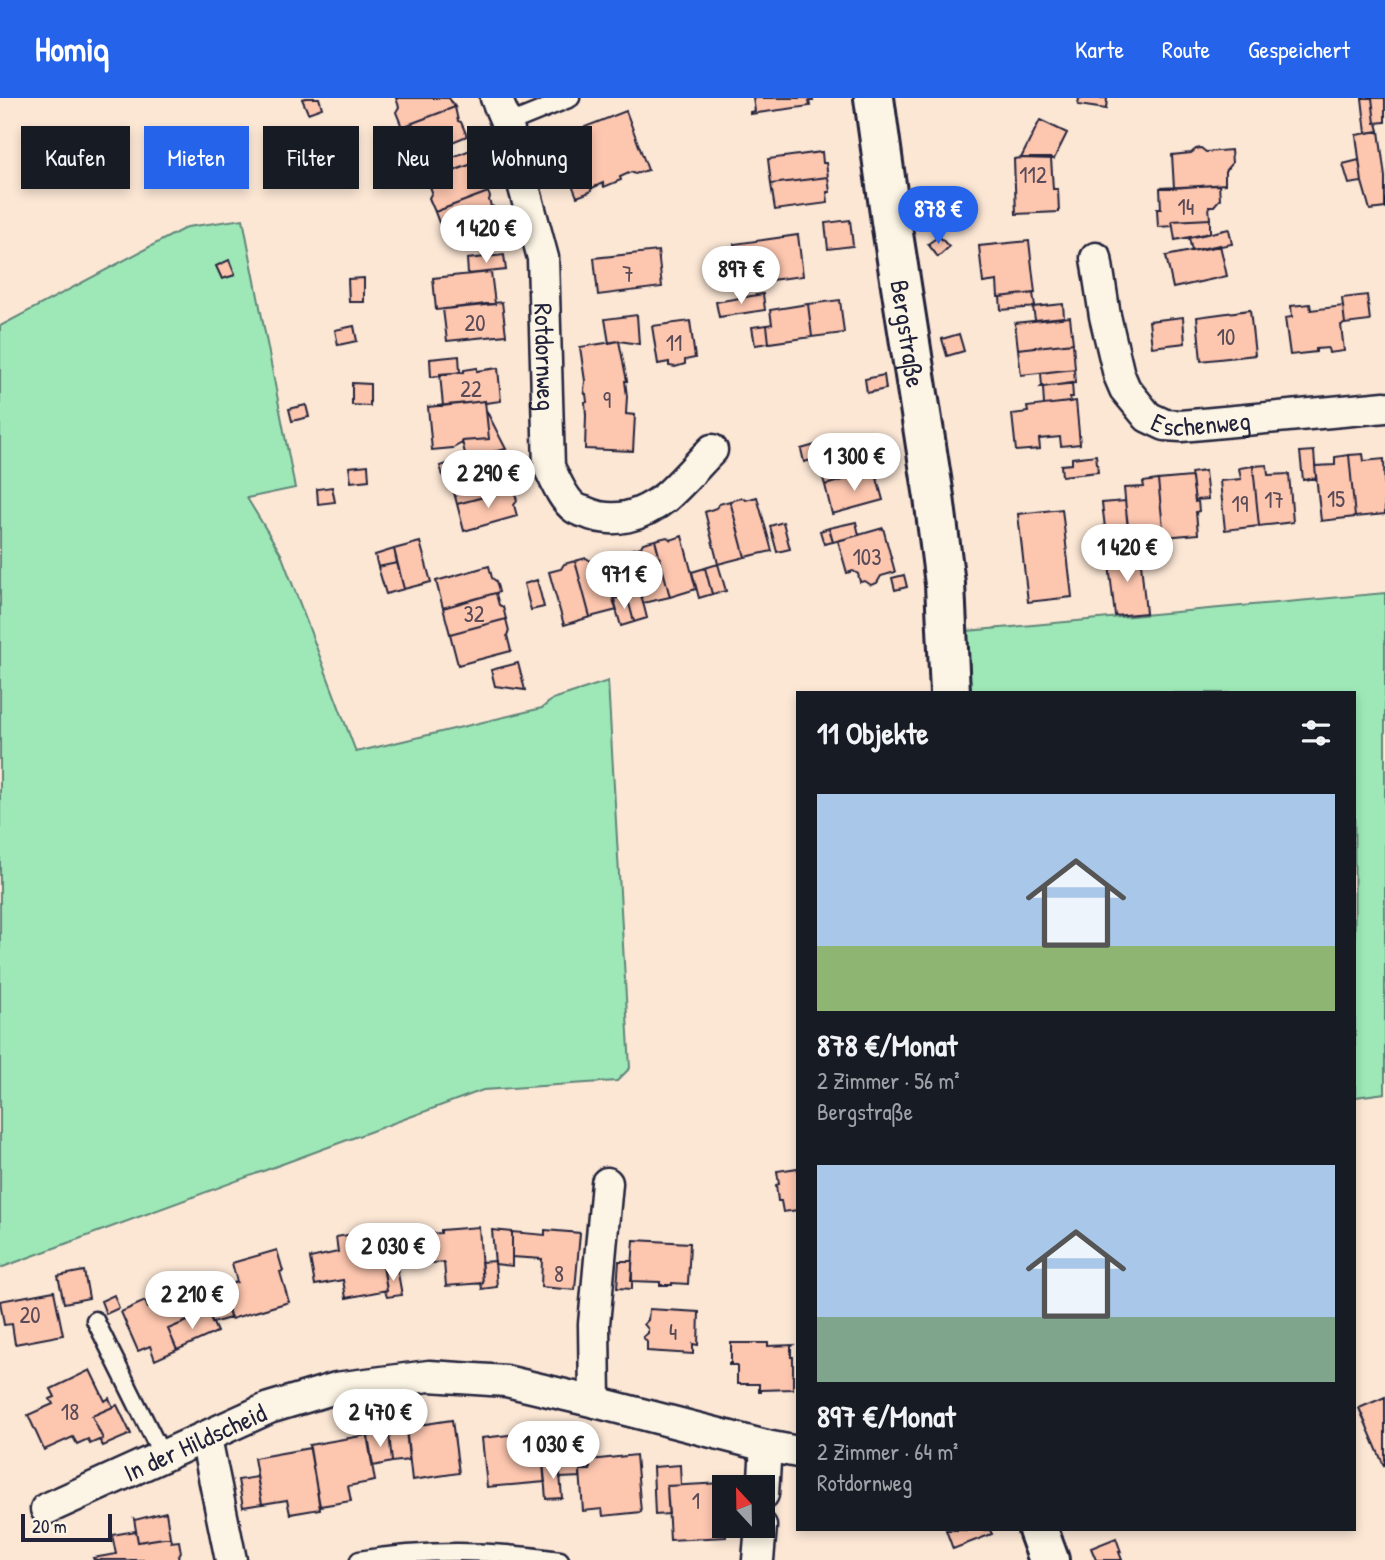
<!DOCTYPE html>
<html lang="de">
<head>
<meta charset="utf-8">
<style>
  body { margin:0; font-family:"Patrick Hand",sans-serif; background:#242831; color:#f1f3f6; height:100vh; display:flex; flex-direction:column; font-size:26px; white-space:nowrap }
  * { box-sizing:border-box; margin:0 }
  p { font-size:23px; color:#9ea1a6 }
  .icon { flex:none; width:38px; height:38px; fill:none; stroke:currentColor; stroke-width:2; stroke-linecap:round; stroke-linejoin:round }
  .map { position:relative; flex:1; overflow:hidden }
  .sheet { position:absolute; left:796px; top:593px; width:560px; height:840px; display:flex; flex-direction:column; background:#171b24; border-radius:0px; box-shadow:0 4px 10px #0003 }
  .sheet>* { flex:none }
  .guide { position:absolute; left:21px; top:28px; width:665px; height:63px; display:flex; gap:14px }
  .needle { width:46px; rotate:338deg }
  .tools { position:absolute; left:712px; top:1377px; display:grid; gap:14px }
  .tools a { display:grid; place-items:center; width:63px; height:63px; border-radius:0px; background:#171b24; box-shadow:0 4px 10px #0003; font-size:35px }
  .scale { position:absolute; left:21px; bottom:18px; width:91px; box-sizing:border-box; padding-left:7px; border:4px solid #22223b; border-top:0; font-size:19px; line-height:24px; white-space:nowrap; color:#22223b; -webkit-text-stroke:5px #fcf5e5; paint-order:stroke }
  .price { position:absolute; translate:-50% -60px; padding:0 16px; border-radius:24px; background:#fff; color:#222; font-size:23px; line-height:46px; filter:drop-shadow(0 2px 4px #0008) }
  .price::after { content:''; position:absolute; left:50%; top:42px; width:21px; height:16px; margin-left:-10px; background:inherit; clip-path:polygon(0 0,100% 0,50% 100%) }
  .price.active { background:#2563eb; color:#fff }
  ul { padding:0; list-style:none }
  li { display:grid; align-content:center; gap:14px; height:371px; padding:0 21px }
  li span { display:grid; place-items:center; height:217px; border-radius:0px; color:#555 }
  li>.icon { margin-inline-start:auto }
  span .icon { width:126px; height:126px; fill:#fffc; stroke-width:1 }
  li b { font-size:30px }
  h2 { display:flex; justify-content:space-between; align-items:center; height:84px; padding:0 21px; font-size:30px }
  .chip { padding:0 24px; border-radius:0px; background:#171b24; box-shadow:0 4px 10px #0003; font-size:24px; line-height:63px }
  .chip.active { background:#2563eb; color:#fff }
  header { display:flex; align-items:center; gap:42px; box-sizing:border-box; height:98px; padding:0 35px; background:#2563eb; color:#fff }
  header strong { font-size:33px }
  nav { display:flex; gap:38px; margin-inline-start:auto; font-size:24px }
  .map>svg:first-child { display:block }
  .green { fill:#9ee8b7; stroke:#608579; stroke-width:2 }
  .building { fill:#fdc6af; stroke:#22223b; stroke-width:2 }
  .lines { fill:none; stroke-linecap:round; stroke-linejoin:round }
  .lane-casing { stroke:#22223b; stroke-width:21 }
  .street-casing { stroke:#22223b; stroke-width:35 }
  .secondary-casing { stroke:#22223b; stroke-width:44 }
  .lane { stroke:#fcf5e5; stroke-width:16 }
  .street { stroke:#fcf5e5; stroke-width:30 }
  .secondary { stroke:#fcf5e5; stroke-width:38 }
  .labels { text-anchor:middle; dominant-baseline:central; stroke-width:5; stroke-linejoin:round; paint-order:stroke }
  .number-label { font-size:23px; fill:#594b58 }
  .street-label { font-size:26px; fill:#22223b; stroke:#fcf5e5 }
</style>
</head>
<body>
<header>
<strong>Homiq</strong>
<nav><a>Karte</a><a>Route</a><a>Gespeichert</a></nav>
</header>
<div class="map">
<svg width="1385" height="1462" viewBox="0 0 1385 1462">
  <rect width="100%" height="100%" fill="#fce7d5"/>
  <filter id="ink" filterUnits="userSpaceOnUse"><feTurbulence type="fractalNoise" baseFrequency=".0143" numOctaves="2"/><feDisplacementMap in="SourceGraphic" scale="14" xChannelSelector="R" yChannelSelector="G"/><feConvolveMatrix kernelMatrix="1 2 1 2 8 2 1 2 1" color-interpolation-filters="sRGB"/></filter>
  <g filter="url(#ink)">
    <path class="green" d="M243,121L295,390L247,400L281,456L356,654L542,610L553,601L608,583L630,970L617,983L483,992L0,1170V228L187,129Z
      M1385,495V995L1355,999L1354,595H971L967,533Z"/>
    <path class="building" d="M306,0H319L322,10L308,15L302,1Z
      M396,0H449L455,9L402,29L396,14L399,9Z
      M753,0H812L813,3H809L810,8L750,16V14L755,13Z
      M1079,0H1107L1106,11L1078,7Z
      M1362,0H1372L1375,25H1377L1379,33L1366,35Z
      M1372,0H1385V24L1375,25Z
      M455,9L458,23L461,24L467,38L418,58L414,47L408,44L402,29Z
      M626,13L648,72L635,76L631,74L620,79L621,82L604,89L603,85L592,90L590,94L577,99L554,41Z
      M1040,22L1067,35L1054,61L1021,60Z
      M1379,33L1385,79V110L1370,112L1362,84L1356,37Z
      M1201,50L1206,54L1231,52L1232,65L1225,73V86L1174,90L1172,57L1191,55L1196,51Z
      M470,52L475,65L447,75L443,63Z
      M822,54L823,65H826L828,79L771,86L768,61Z
      M1021,60H1051L1053,91H1058L1059,114L1016,116L1014,61Z
      M1359,62L1362,84L1349,86L1343,66Z
      M477,64L483,79L481,81L484,88L487,89L488,94L435,114L429,100L432,94L428,83Z
      M828,79L830,94H827L828,105L775,112L771,86Z
      M1219,87L1220,101L1214,108H1209L1210,121L1172,123L1173,128L1158,129L1157,111H1161L1160,90Z
      M488,94L490,99L489,102L491,108L494,109L500,124L471,135L470,138L451,143L447,132L441,130L435,114Z
      M1210,121V135L1175,142L1172,123Z
      M850,122L853,148L828,151L825,125Z
      M1229,131L1232,146L1192,153L1189,140Z
      M798,137L803,178L739,186L734,146Z
      M939,138L949,149L938,159L928,146Z
      M1029,143L1035,195L998,199L997,183L983,185L979,148Z
      M1220,147L1227,178L1173,190L1166,158Z
      M658,153L662,189L598,197L594,160Z
      M504,157L506,172L468,176L467,161Z
      M229,162L235,177L222,181L216,168Z
      M737,166L739,186L728,187L726,167Z
      M491,174L495,206L436,212L433,180Z
      M364,180V204H349L348,181Z
      M1033,195L1035,209L1001,212L1000,199Z
      M763,196L765,212L719,219L716,204Z
      M1367,197L1370,223L1345,226L1342,200Z
      M840,202L844,235L812,239L808,206Z
      M502,204L506,237L447,243L443,211Z
      M808,206L812,239L769,245L767,227L772,226L770,212Z
      M1063,206L1064,219L1035,222L1033,209Z
      M1310,206L1311,212L1343,208L1345,226L1341,227L1344,253L1329,255L1328,250L1316,251V254L1290,257L1285,220L1292,219L1291,208Z
      M1250,212L1255,257L1201,263L1197,219Z
      M637,217L639,246L619,243L609,245L605,221Z
      M1070,219L1073,245L1018,251L1015,225Z
      M1183,219L1185,245L1152,249L1149,223Z
      M690,223L695,260L685,262V266L675,269L669,268V264L658,266L652,228Z
      M767,227L769,245L755,247L752,229Z
      M354,228L357,243L338,247L335,232Z
      M959,236L964,253L947,258L942,241Z
      M619,243L627,283H625L627,298L626,316L635,317L633,353L585,351L586,317L585,304H587L586,296H585L584,292L585,283L580,249Z
      M1073,245L1075,271L1021,277L1018,251Z
      M459,258L460,274L431,279L430,261Z
      M477,270V273L498,270L501,303L485,305V303L443,308L440,276L464,274V272Z
      M1074,271L1075,285L1041,289L1042,288L1041,275Z
      M884,277L886,291L867,295L865,281Z
      M352,285L370,286V308L352,307Z
      M1072,285L1073,299H1070L1071,304L1044,307L1043,289Z
      M485,303L489,341L462,343V345L453,350L432,352L428,309Z
      M1076,303L1080,346L1061,348L1060,339L1039,341L1040,351L1016,353L1012,316L1028,314L1027,309Z
      M306,307L309,319L292,323L289,311Z
      M486,312L506,351L466,360L462,343L489,341Z
      M840,340L844,353L804,364L801,351Z
      M868,346L875,373L825,387L817,360Z
      M1314,353L1316,380L1303,382L1300,354Z
      M1363,356L1364,363L1384,361L1385,416L1355,419L1349,357Z
      M1096,357L1098,374L1062,378L1061,367L1072,366V360Z
      M1349,357L1355,419L1321,423L1315,368L1335,367V359Z
      M466,361L470,374L444,381L440,368Z
      M503,365L507,377L511,379L514,391L457,406L450,379Z
      M368,367L369,382L351,384L349,369Z
      M1267,367L1268,377L1289,376L1293,424L1259,428L1253,368Z
      M1253,368L1259,428L1225,432L1220,383L1241,381L1239,370Z
      M875,373L883,402L832,416L825,387Z
      M1205,373L1208,401L1195,402L1191,375Z
      M1191,379H1192L1195,404L1198,403L1199,413L1196,414L1198,436L1164,439L1158,382Z
      M1158,382L1164,439L1129,443L1124,390L1144,389L1143,384Z
      M332,389L335,404L318,406L317,391Z
      M514,391L517,403L514,407L517,418L464,433L457,406Z
      M757,399L772,453L745,459L730,403L742,400L746,402Z
      M730,403L745,459L718,466L705,414L716,410L719,406Z
      M1125,403L1129,436L1106,438L1102,405Z
      M1062,411L1072,499L1028,504L1018,416Z
      M783,424L790,451L777,454L770,428Z
      M856,424L859,437L833,444L829,430Z
      M829,430L833,444L824,446L820,433Z
      M883,430L895,474L881,478L877,485L871,487L865,483L860,484L858,476L853,473L847,475L838,443Z
      M682,438L696,491L670,499L655,442L667,439L671,442Z
      M655,442L670,499L643,505L629,452L641,449L643,445Z
      M420,444L431,484L404,491L394,451Z
      M394,451L397,465L378,469L375,457Z
      M1140,455L1146,515L1115,518L1108,458Z
      M602,459L617,512L590,519L575,463L586,460L591,463Z
      M575,463L590,519L564,527L549,474L561,471L564,466Z
      M397,465L404,491L386,496L378,469Z
      M718,466L726,493L712,496L705,470Z
      M489,468L492,480L496,483L499,494L443,510L436,483Z
      M705,470L712,496L699,500L692,474Z
      M904,477L907,489L895,492L892,480Z
      M637,481L647,520L634,524L623,484Z
      M537,482L544,509L531,512L524,486Z
      M499,494L496,496L499,507L503,509L506,521L450,536L443,510Z
      M627,498L634,524L621,528L613,501Z
      M506,521L509,533L507,537L511,553L458,567L450,536Z
      M518,565L525,592L495,588L491,572Z
      M798,1070V1112L783,1114L781,1103H778L776,1087L779,1086L777,1073Z
      M479,1129L483,1185L446,1188L444,1164L411,1167L408,1137L441,1135V1132Z
      M377,1132L387,1192L346,1200L343,1182L315,1187L310,1160L338,1154L336,1139Z
      M492,1132L512,1134V1168L495,1166Z
      M545,1132L580,1135L575,1192L541,1189L542,1161L512,1159V1134L545,1137Z
      M634,1142L690,1145L688,1186L672,1185V1187H660V1184L631,1183Z
      M277,1152L283,1173L280,1174L289,1204L231,1221L222,1189L237,1184L232,1165Z
      M495,1163L497,1189L482,1191L481,1185H483L481,1164Z
      M619,1163H632V1191L617,1190Z
      M397,1170L402,1197L387,1199L385,1193L387,1192L384,1172Z
      M84,1173L89,1200L64,1205L58,1178Z
      M222,1190L230,1220L212,1225L201,1195Z
      M54,1193L63,1237L15,1246L12,1226L4,1227L0,1203Z
      M183,1194L195,1220L168,1231L177,1252L155,1262L150,1248L138,1253L121,1214L145,1203L148,1210Z
      M114,1197L119,1210L106,1216L101,1203Z
      M649,1211L699,1214L698,1247L693,1246V1256L647,1253V1244L643,1239L648,1235V1231L644,1226L648,1222Z
      M208,1214L217,1234L177,1252L168,1231Z
      M731,1245H768V1248L793,1247L791,1249V1259H793V1291L761,1292V1294H759V1286H737V1267H729V1265H731Z
      M90,1272L105,1303L109,1300L113,1309L92,1318L103,1341L100,1342L103,1348L99,1342L90,1346L88,1341L77,1346L73,1339L44,1352L28,1317L53,1306L50,1301L55,1299L51,1291Z
      M1385,1299V1367L1384,1368L1359,1310Z
      M117,1307L131,1336L103,1348L100,1342L103,1341L92,1318Z
      M452,1322L459,1375L412,1382L406,1329Z
      M406,1332L409,1362L392,1364L389,1335Z
      M389,1335L392,1364L373,1368L368,1338Z
      M518,1336L519,1343L541,1342L545,1384L487,1389L482,1340Z
      M367,1337L375,1383L348,1388L351,1403L320,1408L309,1347Z
      M588,1346L590,1372H580V1379L560,1380L557,1349Z
      M310,1350L320,1411L290,1416L287,1402L262,1406L254,1360Z
      M636,1357L641,1414L603,1418L602,1411L583,1413L580,1372H590V1362Z
      M559,1365L562,1400L546,1401L543,1366Z
      M680,1367L681,1388H667L669,1416L655,1417L653,1369Z
      M257,1379L262,1406L243,1409L238,1382Z
      M723,1385L726,1439L670,1442L667,1388Z
      M166,1414L170,1439L138,1444L134,1421L135,1422Z
      M946,1432H990L992,1436L953,1451Z
      M136,1433L138,1444L170,1439L171,1444L179,1443L181,1455L178,1458L179,1462H94L93,1460L116,1456L112,1437Z
      M1116,1440L1121,1454H1119L1122,1462H1096L1091,1450Z"/>
    <g class="lines">
      <defs>
        <path id="lane" d="M507,26L571,0
          M95,1222L163,1359
          M359,1462C426,1451 494,1452 560,1462"/>
        <g id="street">
          <path id="s1" d="M496,0L507,26L543,160L549,369C555,381 563,402 575,410C578,412 581,413 585,414C613,427 642,418 666,399C682,385 697,367 712,352"/>
          <path id="s2" d="M1096,160L1105,218L1119,277L1125,291L1148,319L1165,327L1181,328L1385,309"/>
          <path d="M595,1304L594,1226L607,1085"/>
          <path d="M206,1340L231,1462"/>
          <path d="M763,1396L766,1348"/>
          <path id="s3" d="M46,1411L269,1310L336,1290L429,1278L506,1283L595,1304L766,1348L798,1354"/>
          <path d="M758,1462L761,1428"/>
        </g>
        <g id="secondary">
          <path id="s4" d="M874,0L891,123L934,399L945,486L950,595"/>
          <path d="M1038,1432L1049,1462"/>
        </g>
      </defs>
      <use href="#lane" class="lane-casing"/>
      <use href="#street" class="street-casing"/>
      <use href="#secondary" class="secondary-casing"/>
      <use href="#lane" class="lane"/>
      <use href="#street" class="street"/>
      <use href="#secondary" class="secondary"/>
    </g>
  </g>
  <g class="labels">
    <g class="number-label">
      <text x="1033" y="76">112</text>
      <text x="1186" y="108">14</text>
      <text x="628" y="175">7</text>
      <text x="475" y="224">20</text>
      <text x="1226" y="238">10</text>
      <text x="674" y="244">11</text>
      <text x="471" y="290">22</text>
      <text x="607" y="301">9</text>
      <text x="1336" y="400">15</text>
      <text x="1274" y="401">17</text>
      <text x="1240" y="405">19</text>
      <text x="867" y="458">103</text>
      <text x="474" y="515">32</text>
      <text x="559" y="1175">8</text>
      <text x="30" y="1216">20</text>
      <text x="673" y="1233">4</text>
      <text x="70" y="1313">18</text>
      <text x="696" y="1402">1</text>
    </g>
    <g class="street-label">
      <text stroke="none"><textPath href="#s4" startOffset="238">Bergstraße</textPath></text>
      <text stroke="none"><textPath href="#s1" startOffset="266">Rotdornweg</textPath></text>
      <text stroke="none"><textPath href="#s2" startOffset="226">Eschenweg</textPath></text>
      <text stroke="none"><textPath href="#s3" startOffset="163">In der Hildscheid</textPath></text>
    </g>
  </g>
</svg>
<div class="tools">
<a><svg class="needle" viewBox="-14 -14 28 28"><path d="M0-13l5 13h-10z" fill="#e53935"/><path d="M0 13l5-13h-10z" fill="#9ea1a6"/></svg></a>
</div>
<div class="scale">20 m</div>
<b class="price active" style="left:938px;top:148px">878 €</b>
<b class="price" style="left:486px;top:167px">1 420 €</b>
<b class="price" style="left:741px;top:208px">897 €</b>
<b class="price" style="left:854px;top:395px">1 300 €</b>
<b class="price" style="left:488px;top:412px">2 290 €</b>
<b class="price" style="left:1127px;top:486px">1 420 €</b>
<b class="price" style="left:624px;top:513px">971 €</b>
<b class="price" style="left:393px;top:1185px">2 030 €</b>
<b class="price" style="left:192px;top:1233px">2 210 €</b>
<b class="price" style="left:380px;top:1351px">2 470 €</b>
<b class="price" style="left:553px;top:1383px">1 030 €</b>
<div class="guide">
<a class="chip">Kaufen</a>
<a class="chip active">Mieten</a>
<a class="chip">Filter</a>
<a class="chip">Neu</a>
<a class="chip">Wohnung</a>
</div>
<section class="sheet">
<h2>11 Objekte<svg class="icon" aria-label="filters" viewBox="0 0 24 24"><path d="M4 7h16M4 17h16"/><circle cx="9" cy="7" r="2"/><circle cx="15" cy="17" r="2"/></svg></h2>
<ul>
<li><span style="background:linear-gradient(#a9c7e8 70%,#8fb573 0)"><svg class="icon" aria-label="home" viewBox="0 0 24 24"><path d="M3 11l9-7 9 7M6 9v11h12V9"/></svg></span><div><b>878 €/Monat</b><p>2 Zimmer · 56 m²</p><p>Bergstraße</p></div></li>
<li><span style="background:linear-gradient(#a9c7e8 70%,#7fa58c 0)"><svg class="icon" aria-label="home" viewBox="0 0 24 24"><path d="M3 11l9-7 9 7M6 9v11h12V9"/></svg></span><div><b>897 €/Monat</b><p>2 Zimmer · 64 m²</p><p>Rotdornweg</p></div></li>
</ul>
</section>
</div>
</body>
</html>
